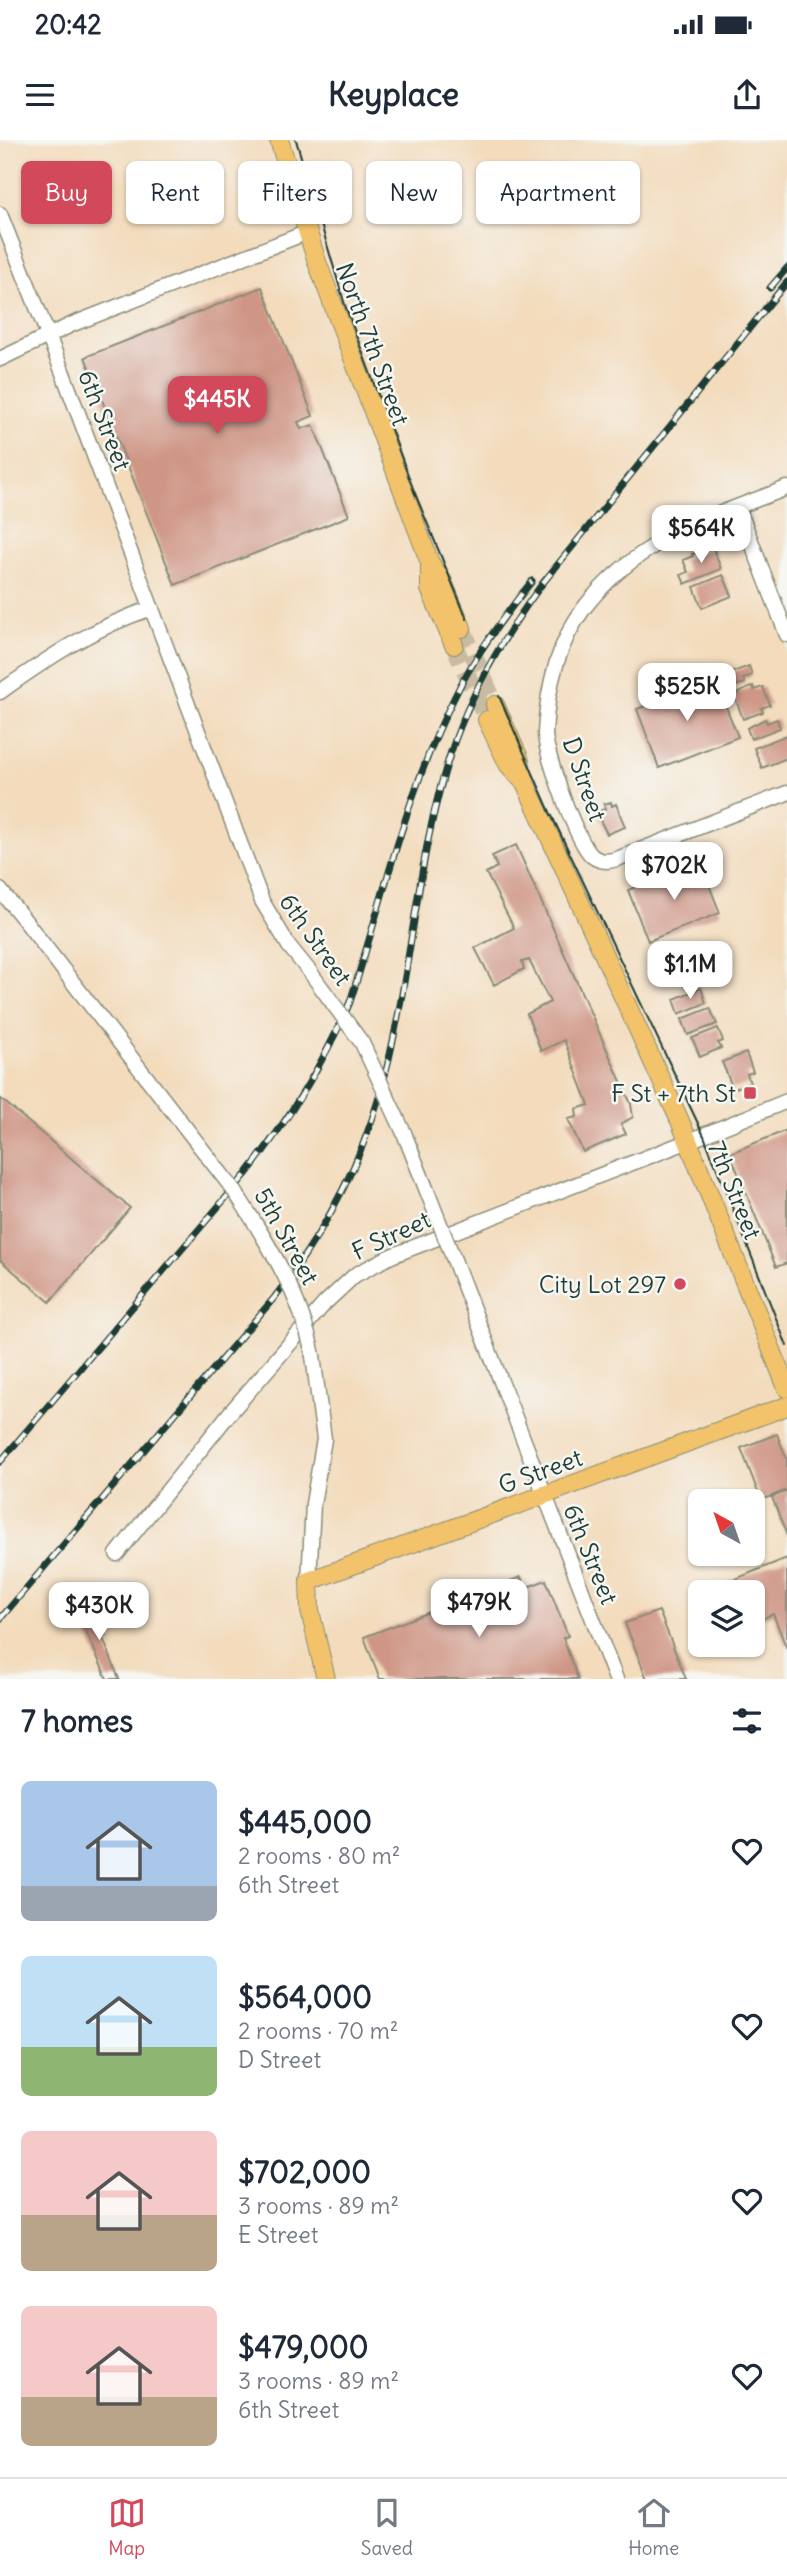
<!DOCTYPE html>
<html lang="en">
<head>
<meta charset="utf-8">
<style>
  body { margin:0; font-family:Delius,sans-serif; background:#f6f6f7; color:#1f2937; height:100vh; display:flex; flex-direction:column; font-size:26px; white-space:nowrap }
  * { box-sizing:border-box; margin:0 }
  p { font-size:23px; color:#747a83 }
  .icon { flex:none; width:38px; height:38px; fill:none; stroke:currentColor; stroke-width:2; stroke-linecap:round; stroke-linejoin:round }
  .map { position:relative; height:1539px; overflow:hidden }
  .side { display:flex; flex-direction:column; background:#fff; flex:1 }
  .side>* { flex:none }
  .hud { position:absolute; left:21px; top:21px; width:746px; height:63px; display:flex; gap:14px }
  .needle { width:46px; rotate:320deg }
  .tools { position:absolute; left:688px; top:1349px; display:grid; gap:14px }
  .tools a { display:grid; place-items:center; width:77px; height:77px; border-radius:10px; background:#fff; box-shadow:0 2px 5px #0004; font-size:35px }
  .price { position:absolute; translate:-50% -60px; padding:0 16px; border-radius:14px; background:#fff; color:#222; font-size:23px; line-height:46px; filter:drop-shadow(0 2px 4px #0008) }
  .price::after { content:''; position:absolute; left:50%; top:42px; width:21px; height:16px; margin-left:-10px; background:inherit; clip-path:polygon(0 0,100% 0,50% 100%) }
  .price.on { background:#d1495b; color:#fff }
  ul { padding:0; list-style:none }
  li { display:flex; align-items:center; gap:21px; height:175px; padding:0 21px }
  li span { display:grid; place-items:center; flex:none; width:196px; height:140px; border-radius:10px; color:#555 }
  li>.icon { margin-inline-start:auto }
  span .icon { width:84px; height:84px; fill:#fffc; stroke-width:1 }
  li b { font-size:30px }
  h2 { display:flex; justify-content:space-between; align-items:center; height:84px; padding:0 21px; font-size:30px }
  .chip { padding:0 24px; border-radius:10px; background:#fff; box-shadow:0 2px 5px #0004; font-size:24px; line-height:63px }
  .chip.on { background:#d1495b; color:#fff }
  .status { display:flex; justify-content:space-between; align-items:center; height:49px; padding:0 35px; background:#fff; direction:ltr }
  .status svg { height:19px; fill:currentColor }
  header { display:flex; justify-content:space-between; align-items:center; height:91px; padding:0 21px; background:#fff; font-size:32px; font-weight:700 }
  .menu { display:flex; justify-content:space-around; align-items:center; height:98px; border-top:2px solid #e0e1e3; background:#fff; font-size:19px; color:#747a83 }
  .menu a { display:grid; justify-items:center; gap:4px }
  .menu .on { color:#d1495b }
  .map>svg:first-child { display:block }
  .building { fill:#cf9686 }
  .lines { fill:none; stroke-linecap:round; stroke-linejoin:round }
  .major-tunnel { stroke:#c9bba1; stroke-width:18; stroke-dasharray:18 9; stroke-linecap:butt }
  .minor-casing { stroke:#898c78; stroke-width:17 }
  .major-casing { stroke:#898c78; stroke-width:20 }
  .minor { stroke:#fff; stroke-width:14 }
  .major { stroke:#f2c36a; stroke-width:18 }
  .tram { stroke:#1f3d34; stroke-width:2 }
  .rail-casing { stroke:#1f3d34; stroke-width:7 }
  .rail { stroke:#f6f6f2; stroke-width:4.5; stroke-dasharray:13; stroke-linecap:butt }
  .minor-bridge-casing { stroke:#898c78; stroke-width:17; stroke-linecap:butt }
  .minor-bridge { stroke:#fff; stroke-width:14 }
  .poi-dot { fill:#d1495b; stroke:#f6f6f2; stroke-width:2.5 }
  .labels { text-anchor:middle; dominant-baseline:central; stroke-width:5; stroke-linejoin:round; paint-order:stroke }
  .street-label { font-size:24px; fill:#1f3d34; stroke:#f6f6f2 }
  .poi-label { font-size:24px; fill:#1f3d34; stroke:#f6f6f2; text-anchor:end }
</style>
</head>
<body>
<div class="status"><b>20:42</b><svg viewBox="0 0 49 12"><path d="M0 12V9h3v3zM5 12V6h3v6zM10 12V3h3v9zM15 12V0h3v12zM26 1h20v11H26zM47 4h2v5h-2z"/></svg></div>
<header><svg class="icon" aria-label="menu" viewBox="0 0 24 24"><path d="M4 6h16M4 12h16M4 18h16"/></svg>Keyplace<svg class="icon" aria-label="share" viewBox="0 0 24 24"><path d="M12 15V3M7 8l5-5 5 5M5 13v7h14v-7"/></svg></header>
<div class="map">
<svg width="787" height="1539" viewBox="0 0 787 1539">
  <rect width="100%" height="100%" fill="#f6f6f2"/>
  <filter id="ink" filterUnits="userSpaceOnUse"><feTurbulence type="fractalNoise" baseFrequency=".0143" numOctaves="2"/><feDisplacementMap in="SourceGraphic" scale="14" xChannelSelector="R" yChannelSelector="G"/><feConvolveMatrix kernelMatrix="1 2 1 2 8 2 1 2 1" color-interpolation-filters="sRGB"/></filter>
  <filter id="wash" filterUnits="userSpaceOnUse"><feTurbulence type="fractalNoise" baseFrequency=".00686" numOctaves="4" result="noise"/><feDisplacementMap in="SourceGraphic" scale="28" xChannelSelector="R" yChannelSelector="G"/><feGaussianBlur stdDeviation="1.57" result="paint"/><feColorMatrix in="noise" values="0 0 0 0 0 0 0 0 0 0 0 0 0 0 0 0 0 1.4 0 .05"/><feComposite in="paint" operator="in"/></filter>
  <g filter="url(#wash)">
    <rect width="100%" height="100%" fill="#f3dbbc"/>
    <g id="blocks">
      <path class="building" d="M262,147L313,276L298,282L301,289L313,285L349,376L175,445L85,217Z
        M713,408L721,429L685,444L681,435L688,432L683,420L693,416L692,414Z
        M723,435L732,456L702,468L694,447Z
        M749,526L752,535L743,539L745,543L724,549L720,537Z
        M715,539L738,597L659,628L637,569Z
        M753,546L754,550L763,547L770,565L761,568L763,572L743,579L734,555Z
        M765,579L767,583L777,579L780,588L751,599L747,588Z
        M787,595V618L762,628L754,608Z
        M611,662L612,666L616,664L625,687L607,694L596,672L605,669L604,664Z
        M516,705L631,964L633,977L621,984L626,994L583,1012L568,979L577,977L576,969L589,965L564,900L541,911L527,874L550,862L529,820L522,822L524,829L494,845L475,808L514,788L486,733L497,727L492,716Z
        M700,722L720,773L648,801L628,750Z
        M701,848L706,863L679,874L674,859Z
        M710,868L717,884L688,895L682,879Z
        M718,888L723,901L718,903L721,908L700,917L692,898Z
        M746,913L753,932L747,934L750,943L733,949L722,922Z
        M0,958L130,1068L50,1162L0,1120Z
        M787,990V1123L776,1127L730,1013Z
        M777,1294L787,1320V1350L761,1360L741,1308Z
        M787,1351V1396L772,1357Z
        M787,1418V1509L773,1474L752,1483V1452H732L728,1442Z
        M521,1437L525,1448L546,1440L568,1496L563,1498L578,1539H380L364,1497Z
        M95,1469L106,1496L103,1498L119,1539H107L79,1475Z
        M659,1471L686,1539H647L625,1483Z"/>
    </g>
  </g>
  <g filter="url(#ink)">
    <use href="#blocks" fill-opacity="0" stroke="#898c78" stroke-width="2"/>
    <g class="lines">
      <path class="major-tunnel" d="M462,488L495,565
        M454,505L487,580"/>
      <defs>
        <path id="minor" d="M0,74L61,228L262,761L289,806L310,832
          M0,219L73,184L308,92
          M787,348C709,378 637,399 584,468C558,503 547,549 545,593C545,613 577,703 592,716C600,722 608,722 617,719L787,653
          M738,367L787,495
          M0,552C52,515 91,489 152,468
          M0,750L23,778
          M404,993L427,1051
          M458,1130L616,1539
          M117,1414L229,1274L325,1163L355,1135L391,1116L689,1001L787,961
          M309,1441L313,1364L324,1299L313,1216"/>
        <path id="major" d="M279,0L317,122L430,423L443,442L462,488
          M430,423V449L454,505
          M495,565L519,618L526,645L680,981L787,1248
          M487,580L508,624L524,642
          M326,1539L310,1471L309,1441L787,1266"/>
      </defs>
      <use href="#minor" class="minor-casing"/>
      <use href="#major" class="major-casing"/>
      <use href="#minor" class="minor"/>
      <use href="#major" class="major"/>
      <path class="tram" d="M296,0L345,165L414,351L467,479
        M499,556L550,672L704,996L787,1206"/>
      <defs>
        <path id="rail" d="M770,148L787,128
          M0,1322L247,1033C289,979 323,925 350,862C383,760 406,652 455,556C475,515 503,477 532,441
          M0,1479L274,1158C321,1097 358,1031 379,957C413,841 414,715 455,600C476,543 506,493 542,444L787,142"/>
      </defs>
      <use href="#rail" class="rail-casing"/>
      <use href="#rail" class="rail"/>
      <defs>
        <path id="minor-bridge" d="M23,778L236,1053C268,1103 302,1157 313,1216
          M310,832L362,903L404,993
          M427,1051L458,1130"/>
      </defs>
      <use href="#minor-bridge" class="minor-bridge-casing"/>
      <use href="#minor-bridge" class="minor-bridge"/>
    </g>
  </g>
  <g class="poi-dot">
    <rect x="743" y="946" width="14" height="14" rx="3.5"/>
    <circle cx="680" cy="1144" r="7"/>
  </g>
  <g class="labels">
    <g class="street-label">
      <text transform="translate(373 204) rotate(70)">North 7th Street</text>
      <text transform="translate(105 280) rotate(69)">6th Street</text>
      <text transform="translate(585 639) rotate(71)">D Street</text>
      <text transform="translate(316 799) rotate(55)">6th Street</text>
      <text transform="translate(735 1050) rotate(68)">7th Street</text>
      <text transform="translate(391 1095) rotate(-25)">F Street</text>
      <text transform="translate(287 1096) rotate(61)">5th Street</text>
      <text transform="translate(540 1331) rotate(-20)">G Street</text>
      <text transform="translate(591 1414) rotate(68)">6th Street</text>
    </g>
    <g class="poi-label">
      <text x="736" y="953">F St + 7th St</text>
      <text x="666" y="1144">City Lot 297</text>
    </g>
  </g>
</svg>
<div class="tools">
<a><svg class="needle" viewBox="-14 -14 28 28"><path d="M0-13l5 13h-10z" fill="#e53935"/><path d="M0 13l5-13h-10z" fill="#747a83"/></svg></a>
<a><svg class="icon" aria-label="layers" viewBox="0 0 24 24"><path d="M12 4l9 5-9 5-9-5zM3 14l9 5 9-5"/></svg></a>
</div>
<b class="price on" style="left:217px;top:296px">$445K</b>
<b class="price" style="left:701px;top:425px">$564K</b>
<b class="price" style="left:687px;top:583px">$525K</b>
<b class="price" style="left:674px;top:762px">$702K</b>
<b class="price" style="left:690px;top:861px">$1.1M</b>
<b class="price" style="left:479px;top:1499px">$479K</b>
<b class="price" style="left:99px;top:1502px">$430K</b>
<div class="hud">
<a class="chip on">Buy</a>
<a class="chip">Rent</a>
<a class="chip">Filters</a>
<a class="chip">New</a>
<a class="chip">Apartment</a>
</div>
</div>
<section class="side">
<h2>7 homes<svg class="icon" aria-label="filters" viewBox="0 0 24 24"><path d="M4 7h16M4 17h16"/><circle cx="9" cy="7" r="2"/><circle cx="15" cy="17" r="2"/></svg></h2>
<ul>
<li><span style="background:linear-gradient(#a9c7e8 75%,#9aa5b1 0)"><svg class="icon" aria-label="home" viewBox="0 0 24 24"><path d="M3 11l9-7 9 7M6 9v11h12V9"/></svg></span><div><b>$445,000</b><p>2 rooms · 80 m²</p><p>6th Street</p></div><svg class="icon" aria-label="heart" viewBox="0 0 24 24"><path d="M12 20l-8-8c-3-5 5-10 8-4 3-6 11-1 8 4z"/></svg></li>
<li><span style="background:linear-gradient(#bfe0f5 65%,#8fb573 0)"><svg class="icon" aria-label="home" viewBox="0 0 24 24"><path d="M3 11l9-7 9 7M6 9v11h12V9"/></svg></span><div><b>$564,000</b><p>2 rooms · 70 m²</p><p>D Street</p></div><svg class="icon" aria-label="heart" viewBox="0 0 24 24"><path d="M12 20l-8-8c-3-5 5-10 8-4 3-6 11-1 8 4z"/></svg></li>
<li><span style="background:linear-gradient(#f6c9c9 60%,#b9a48a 0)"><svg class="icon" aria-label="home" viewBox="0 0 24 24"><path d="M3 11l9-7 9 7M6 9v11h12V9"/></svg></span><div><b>$702,000</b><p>3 rooms · 89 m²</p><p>E Street</p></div><svg class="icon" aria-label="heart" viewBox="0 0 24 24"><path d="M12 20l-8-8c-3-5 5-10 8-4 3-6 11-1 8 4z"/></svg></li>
<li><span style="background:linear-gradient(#f6c9c9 65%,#b9a48a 0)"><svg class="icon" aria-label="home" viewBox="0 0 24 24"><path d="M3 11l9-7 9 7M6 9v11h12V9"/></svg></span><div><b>$479,000</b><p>3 rooms · 89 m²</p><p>6th Street</p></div><svg class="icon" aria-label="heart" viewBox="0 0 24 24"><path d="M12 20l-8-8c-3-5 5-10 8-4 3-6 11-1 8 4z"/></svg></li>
</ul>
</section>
<nav class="menu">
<a class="on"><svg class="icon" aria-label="map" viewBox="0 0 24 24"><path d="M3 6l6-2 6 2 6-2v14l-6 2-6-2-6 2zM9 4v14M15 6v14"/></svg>Map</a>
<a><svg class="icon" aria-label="saved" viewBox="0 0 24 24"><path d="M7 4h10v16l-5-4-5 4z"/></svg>Saved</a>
<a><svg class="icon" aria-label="home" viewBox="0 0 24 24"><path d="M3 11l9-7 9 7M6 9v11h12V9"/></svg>Home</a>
</nav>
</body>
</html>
